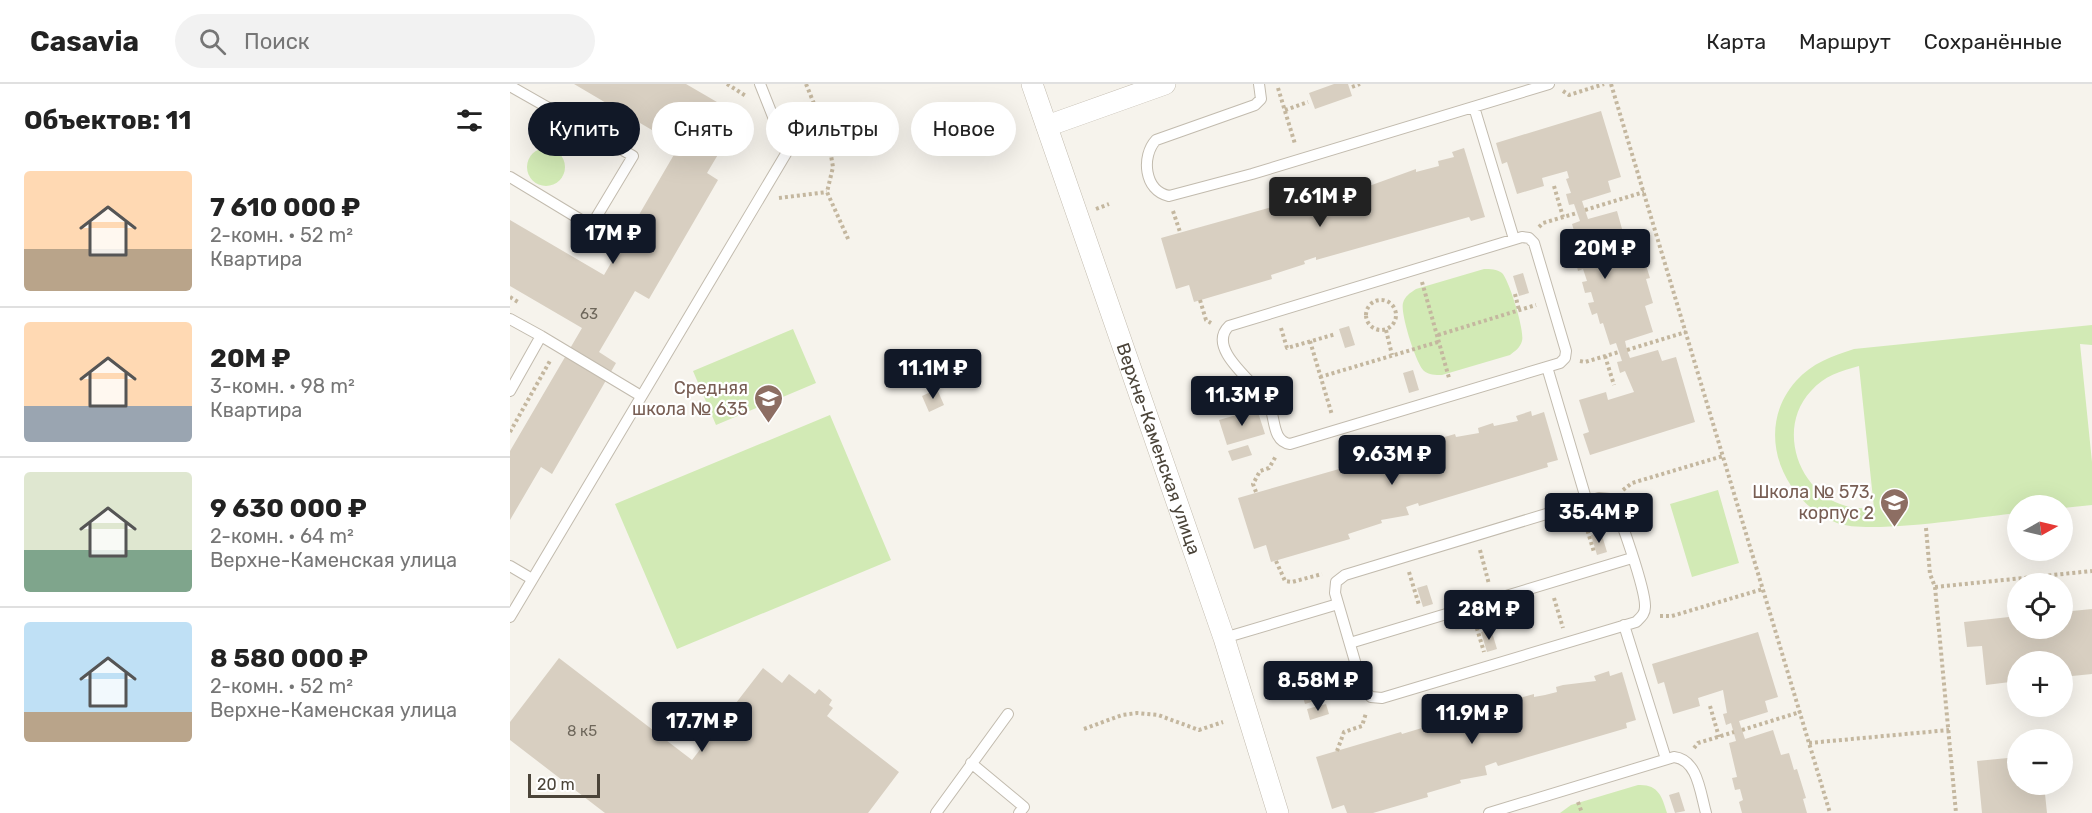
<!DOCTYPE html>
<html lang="ru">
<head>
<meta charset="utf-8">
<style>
  body { margin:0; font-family:Rubik,sans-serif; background:#f2f2f2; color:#222; height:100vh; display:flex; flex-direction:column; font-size:22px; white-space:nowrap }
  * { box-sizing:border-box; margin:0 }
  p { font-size:20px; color:#767676 }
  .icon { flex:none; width:33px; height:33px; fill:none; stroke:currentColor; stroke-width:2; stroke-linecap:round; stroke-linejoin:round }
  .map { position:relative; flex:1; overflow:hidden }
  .drawer { display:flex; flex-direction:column; background:#fff; width:510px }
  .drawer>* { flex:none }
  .guide { position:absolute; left:18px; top:18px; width:570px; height:54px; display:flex; gap:12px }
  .needle { width:39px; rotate:82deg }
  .controls { position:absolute; left:1497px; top:411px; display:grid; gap:12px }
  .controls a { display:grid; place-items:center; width:66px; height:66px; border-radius:50%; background:#fff; box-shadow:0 6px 24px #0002; font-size:30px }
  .scale { position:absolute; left:18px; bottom:15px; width:72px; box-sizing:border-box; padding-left:6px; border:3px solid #4b4439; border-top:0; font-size:16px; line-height:21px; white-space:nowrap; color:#4b4439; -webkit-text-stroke:4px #fff; paint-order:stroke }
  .price { position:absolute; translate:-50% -51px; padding:0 14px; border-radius:6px; background:#111827; color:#fff; font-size:20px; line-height:39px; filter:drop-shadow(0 2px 3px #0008) }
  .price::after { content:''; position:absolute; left:50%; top:36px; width:18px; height:14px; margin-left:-9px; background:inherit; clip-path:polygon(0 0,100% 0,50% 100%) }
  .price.selected { background:#222; color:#fff }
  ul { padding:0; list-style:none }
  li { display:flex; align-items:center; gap:18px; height:150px; padding:0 24px }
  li+li { border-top:2px solid #e0e0e0 }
  li span { display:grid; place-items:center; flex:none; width:168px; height:120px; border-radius:6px; color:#555 }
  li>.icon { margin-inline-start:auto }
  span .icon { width:72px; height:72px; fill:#fffc; stroke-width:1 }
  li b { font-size:26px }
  h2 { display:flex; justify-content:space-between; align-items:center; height:72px; padding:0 24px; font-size:26px }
  .chip { padding:0 21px; border-radius:27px; background:#fff; box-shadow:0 6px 24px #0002; font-size:21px; line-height:54px }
  .chip.selected { background:#111827; color:#fff }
  header { display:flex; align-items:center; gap:36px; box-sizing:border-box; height:84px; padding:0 30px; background:#fff; border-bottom:2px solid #e0e0e0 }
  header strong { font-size:28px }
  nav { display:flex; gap:33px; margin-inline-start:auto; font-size:21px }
  .search { width:420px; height:54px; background:#f2f2f2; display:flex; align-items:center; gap:15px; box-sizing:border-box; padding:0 21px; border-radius:33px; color:#767676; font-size:22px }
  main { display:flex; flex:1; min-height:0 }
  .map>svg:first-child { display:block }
  .green { fill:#d2eab5; fill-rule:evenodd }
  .building { fill:#d8cfc1 }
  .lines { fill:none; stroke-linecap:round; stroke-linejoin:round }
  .lane-casing { stroke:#c2bbae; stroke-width:12 }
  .street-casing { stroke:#c2bbae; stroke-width:22 }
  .path { stroke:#c4b79f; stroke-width:4; stroke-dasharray:3 3; stroke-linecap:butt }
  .lane { stroke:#fff; stroke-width:10 }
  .street { stroke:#fff; stroke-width:21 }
  .labels { text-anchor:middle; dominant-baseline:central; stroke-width:4.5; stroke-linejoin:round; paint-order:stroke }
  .number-label { font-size:15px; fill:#6e675b }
  .education-label { font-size:18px; fill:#785e54; stroke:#fff; text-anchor:end }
  .street-label { font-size:18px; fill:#4b4439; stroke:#fff }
</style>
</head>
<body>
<header>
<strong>Casavia</strong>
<div class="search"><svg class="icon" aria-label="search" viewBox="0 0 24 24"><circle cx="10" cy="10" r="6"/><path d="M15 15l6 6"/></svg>Поиск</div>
<nav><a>Карта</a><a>Маршрут</a><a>Сохранённые</a></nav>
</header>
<main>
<section class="drawer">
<h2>Объектов: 11<svg class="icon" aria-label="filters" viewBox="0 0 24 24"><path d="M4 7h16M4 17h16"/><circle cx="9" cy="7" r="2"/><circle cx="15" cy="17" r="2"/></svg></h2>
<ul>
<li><span style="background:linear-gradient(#ffd9b3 65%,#b9a48a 0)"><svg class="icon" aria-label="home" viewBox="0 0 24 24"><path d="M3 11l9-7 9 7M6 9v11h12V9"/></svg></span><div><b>7 610 000 ₽</b><p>2-комн. · 52 m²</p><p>Квартира</p></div></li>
<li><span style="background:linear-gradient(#ffd9b3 70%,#9aa5b1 0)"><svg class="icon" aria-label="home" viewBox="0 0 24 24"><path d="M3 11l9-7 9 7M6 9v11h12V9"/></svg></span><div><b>20M ₽</b><p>3-комн. · 98 m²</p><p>Квартира</p></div></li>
<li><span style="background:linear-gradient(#dfe7d0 65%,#7fa58c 0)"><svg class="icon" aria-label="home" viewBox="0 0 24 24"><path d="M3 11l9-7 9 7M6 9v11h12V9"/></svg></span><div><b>9 630 000 ₽</b><p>2-комн. · 64 m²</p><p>Верхне-Каменская улица</p></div></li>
<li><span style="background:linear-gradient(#bfe0f5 75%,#b9a48a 0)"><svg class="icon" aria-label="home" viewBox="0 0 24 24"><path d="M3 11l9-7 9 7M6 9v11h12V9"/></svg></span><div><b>8 580 000 ₽</b><p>2-комн. · 52 m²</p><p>Верхне-Каменская улица</p></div></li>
</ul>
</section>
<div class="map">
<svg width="1582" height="729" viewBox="0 0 1582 729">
  <rect width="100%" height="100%" fill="#f6f3ec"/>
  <path class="green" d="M17 83a19 19 0 1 1 38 0a19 19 0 1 1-38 0Z
    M974,185C980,185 987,185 992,189C999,196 1015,247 1012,257C1010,264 1005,267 1000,271L932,291C925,291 919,291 914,287C906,280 890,229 893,219C895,212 900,209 906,205Z
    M1582,241V261L1570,260L1582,378V421L1553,424L1552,422H1508L1507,429C1469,433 1358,451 1327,439C1271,417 1243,345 1286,297C1302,279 1322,272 1344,265ZM1349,282L1364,424H1363C1355,424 1344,425 1336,422C1288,409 1266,344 1301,307C1314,292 1330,287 1349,282Z
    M283,245L306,299L206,341L183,287Z
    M320,331L381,476L167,565L105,420Z
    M1208,406L1229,479L1182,493L1160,420Z
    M1128,701C1148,700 1152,712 1157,729H1050L1061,721Z"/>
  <path class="building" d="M64,0H176L231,32L197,89L208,96L139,215L125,207L89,268L106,279L42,390L31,383L0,436V367L72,244L0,202V136L94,191L169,62Z
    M824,0H838L842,12L805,25L799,9Z
    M1091,27L1111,93L1098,97L1101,108L1072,117L1078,135L1107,127L1114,152L1122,150L1127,167L1131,165L1140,194L1136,195L1143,219L1135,222L1143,248L1115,257L1117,266L1120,274L1148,266L1152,277L1166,273L1185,338L1080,371L1073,350L1079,348L1069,316L1096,308L1098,316L1124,308L1115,287L1110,289L1107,278L1112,277L1106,259L1100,261L1093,239L1090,240L1087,229L1082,231L1078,219L1084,218L1081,208L1075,209L1072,198L1077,197L1073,185L1068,187L1065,175L1072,173L1062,140L1070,137L1064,120L1059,121L1056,110L1061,109L1056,95L1059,94L1057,87L1032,94L1034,102L1007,110L997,78L992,80L986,59Z
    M954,64L975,133L961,137L959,133L806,176V173L794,177L795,180L761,191L762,195L684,218L679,201L666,205L651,154L780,118H792L821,109L822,115L845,108L844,103L858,99L859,102L906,85V88L929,82L928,77L944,73L942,68Z
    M1013,189L1019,209L1009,212L1003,192Z
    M839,242L845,261L835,264L829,245Z
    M903,286L909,306L899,309L893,289Z
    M427,305L434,321L419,328L412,312Z
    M747,325L755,350L717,361L709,336Z
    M1021,327L1022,332L1034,328L1048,376L1037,379L1038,383L909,422L908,419L896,423L899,431L871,436L872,439L838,450L840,455L761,478L756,461L744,465L728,414L857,377L869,376V379L894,371L893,366L907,362L908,365L933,360L931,354L945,350L946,353L969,349L968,344L983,339L984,342L1008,337L1006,332Z
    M738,361L742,371L722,377L718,367Z
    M1091,448L1097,468L1087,471L1081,451Z
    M917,501L923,520L913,523L907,504Z
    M1582,525V590L1552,593V578H1508V597L1476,601L1472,562L1457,563L1454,538L1508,532V544H1552V528Z
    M981,545L987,565L977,568L971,548Z
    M1248,548L1268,613L1255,617L1258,628L1229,637L1235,655L1263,646L1271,671L1279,669L1284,686L1287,685L1296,714L1293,715L1297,729H1232L1229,718L1233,716L1230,705L1225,706L1222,694L1227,693L1219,659L1226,657L1221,639L1216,641L1213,630L1217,629L1213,606L1188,614L1190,622L1163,630L1154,598L1148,600L1142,580Z
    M49,574L182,676L253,584L272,599L279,590L305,610L309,605L322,616L319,621L323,624L317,632L389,688L358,729H95L0,656V638Z
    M826,583L833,608L795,620L787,594Z
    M1099,587L1100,592L1112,588L1126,636L1116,639L1117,644L988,682L986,678L975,682L977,691L950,696L951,699L917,709L918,713L863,729H837L834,721L822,725L806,673L891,648L892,650L935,637L947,635L948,638L973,631L971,626L1011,619L1009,614L1024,610V613L1035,611L1047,608L1046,603L1053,601L1086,597L1084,592Z
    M816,620L819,630L800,636L797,625Z
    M1508,673V700H1534L1537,729H1472L1467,677Z
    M1169,708L1175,727L1165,729L1159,711Z"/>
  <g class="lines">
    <defs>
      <path id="lane" d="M749,0L751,15L745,21L646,56C631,72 634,107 659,112L742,90L1039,0
        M0,2L123,72L81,142L0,93
        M964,23L1004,155
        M1012,153L1019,154L1024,159L1056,267L1055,274L1050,279L780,360C761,357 766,332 758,318C747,300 695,265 719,242Z
        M0,235L31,252L0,307
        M31,252L131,312
        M1037,283L1077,418
        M1089,414L1100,415C1109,426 1136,508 1135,523C1135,530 1131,533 1126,538L872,614L861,613L853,605L825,509L826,498L835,491Z
        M0,482L22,495
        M0,533L277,68L250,0
        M1114,541L1156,675
        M714,554L828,520
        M840,559L1122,474
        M461,679L514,723L509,729
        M426,729L498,630
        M979,729L1164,673C1188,676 1190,708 1196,729"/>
      <g id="street">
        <path id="s1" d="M522,0L714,554L768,729"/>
        <path d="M537,42L655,0"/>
      </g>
    </defs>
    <use href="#lane" class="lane-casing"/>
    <use href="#street" class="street-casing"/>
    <path class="path" d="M217,0L236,12
      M296,0L318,54L323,83L317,108L339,157
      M1101,0L1320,729
      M842,3L850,0
      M768,4L785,60
      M1053,7L1059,11L1094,0
      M775,26L798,18
      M1044,102L1053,133
      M269,114L317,108
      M586,125L599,120
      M1075,126L1134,108
      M663,127L670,148
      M1029,143L1033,139L1067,129
      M912,198L939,294
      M1005,210L1009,226
      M0,213L8,218
      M690,216L696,236L701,239
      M856 231a15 15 0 1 1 30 0a15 15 0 1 1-30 0Z
      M771,244L777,264L826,250
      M876,246L882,271
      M928,251L1026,221
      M800,257L822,331
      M1117,266L1176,248
      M1095,272L1104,301
      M1070,277L1075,278L1109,268
      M810,293L928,258
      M0,348L41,275
      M1113,406L1122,399L1213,372
      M746,408L743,400L750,387L759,384L766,372
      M1074,435L1084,468
      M1416,444L1420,490L1425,503L1446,729
      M970,466L979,500
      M766,477L775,497L782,498L812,490
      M899,488L909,521
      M1425,503L1582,487
      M1044,514L1053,544
      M1150,532H1162L1253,505
      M965,538L974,568
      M1200,622L1209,653
      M574,645L612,631L627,629L648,631L689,646L713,638
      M1232,646L1290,628
      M1299,659L1439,646
      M1184,664L1188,659L1224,648
      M827,667L834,648L852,642L856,629
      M1068,718L1072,729"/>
    <use href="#lane" class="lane"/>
    <use href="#street" class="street"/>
  </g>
  <defs>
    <symbol id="school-pin" viewBox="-11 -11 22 30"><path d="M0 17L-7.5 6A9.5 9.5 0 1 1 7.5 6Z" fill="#8d6e63" stroke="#fff"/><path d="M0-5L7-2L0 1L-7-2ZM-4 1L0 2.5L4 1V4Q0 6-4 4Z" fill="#fff"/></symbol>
  </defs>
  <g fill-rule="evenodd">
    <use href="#school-pin" x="242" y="298" width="33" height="45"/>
    <use href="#school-pin" x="1368" y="402" width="33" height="45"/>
  </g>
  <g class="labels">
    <g class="number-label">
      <text x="79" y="230">63</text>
      <text x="72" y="647">8 к5</text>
    </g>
    <g class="education-label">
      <text x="238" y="304">Средняя<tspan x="238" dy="21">школа № 635</tspan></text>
      <text x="1364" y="408">Школа № 573,<tspan x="1364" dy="21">корпус 2</tspan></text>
    </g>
    <g class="street-label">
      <text stroke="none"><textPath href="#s1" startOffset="386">Верхне-Каменская улица</textPath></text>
    </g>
  </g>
</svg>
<div class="controls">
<a><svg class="needle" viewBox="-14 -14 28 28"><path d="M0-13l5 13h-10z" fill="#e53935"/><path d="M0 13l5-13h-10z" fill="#767676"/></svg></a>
<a><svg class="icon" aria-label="locate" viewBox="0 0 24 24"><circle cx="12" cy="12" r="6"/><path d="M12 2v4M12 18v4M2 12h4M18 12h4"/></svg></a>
<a>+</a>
<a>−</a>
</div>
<div class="scale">20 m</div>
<b class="price selected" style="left:810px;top:144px">7.61M ₽</b>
<b class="price" style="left:103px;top:181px">17M ₽</b>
<b class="price" style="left:1095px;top:196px">20M ₽</b>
<b class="price" style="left:423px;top:316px">11.1M ₽</b>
<b class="price" style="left:732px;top:343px">11.3M ₽</b>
<b class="price" style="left:882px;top:402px">9.63M ₽</b>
<b class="price" style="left:1089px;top:460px">35.4M ₽</b>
<b class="price" style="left:979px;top:557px">28M ₽</b>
<b class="price" style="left:808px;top:628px">8.58M ₽</b>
<b class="price" style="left:962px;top:661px">11.9M ₽</b>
<b class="price" style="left:192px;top:669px">17.7M ₽</b>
<div class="guide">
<a class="chip selected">Купить</a>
<a class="chip">Снять</a>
<a class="chip">Фильтры</a>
<a class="chip">Новое</a>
</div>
</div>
</main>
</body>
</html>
